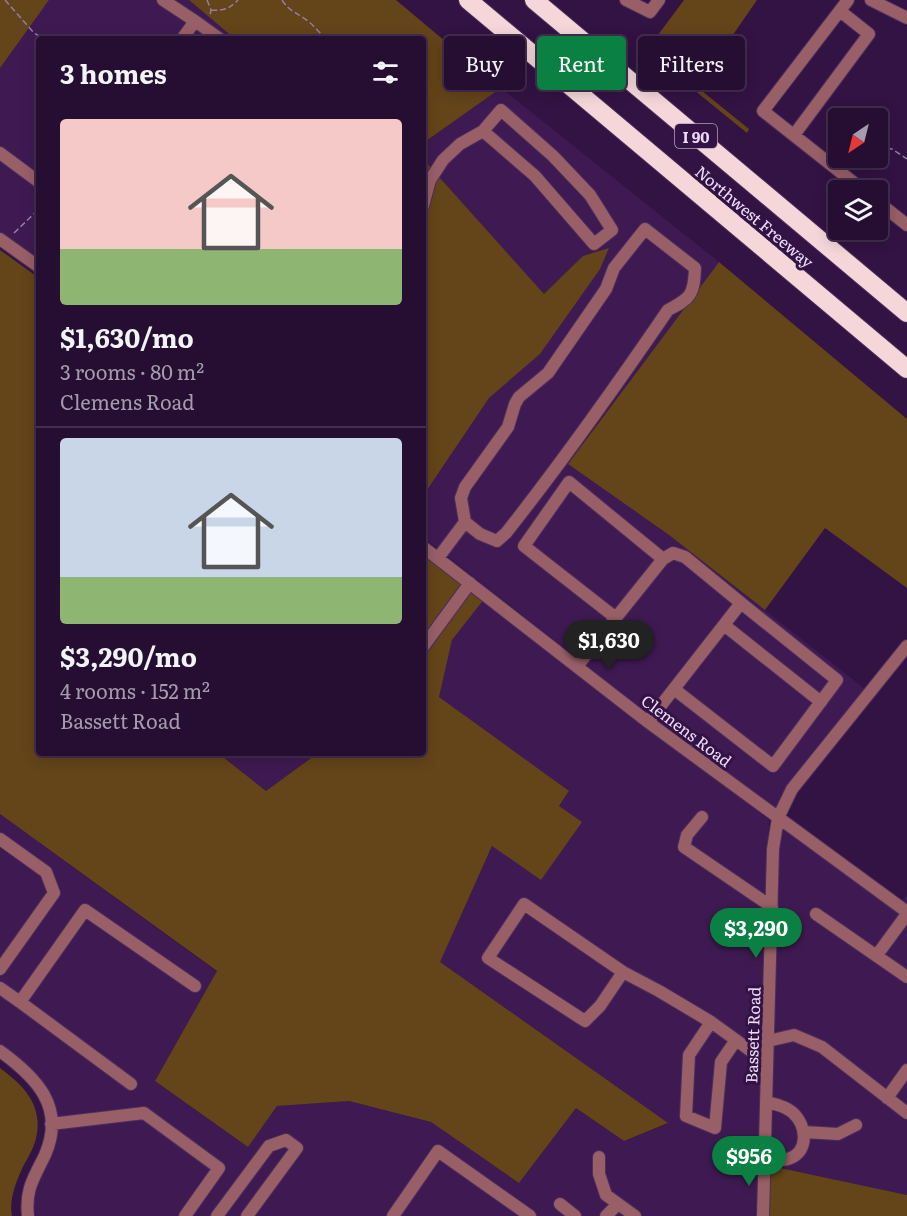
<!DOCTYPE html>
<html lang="en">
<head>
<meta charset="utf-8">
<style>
  body { margin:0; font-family:Literata,serif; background:#2e173b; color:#f1f3f6; height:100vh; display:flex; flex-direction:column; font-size:22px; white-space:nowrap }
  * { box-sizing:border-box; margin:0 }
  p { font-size:20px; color:#a49cac }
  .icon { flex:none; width:33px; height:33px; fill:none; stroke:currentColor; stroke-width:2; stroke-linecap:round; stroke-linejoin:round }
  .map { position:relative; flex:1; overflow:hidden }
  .details { position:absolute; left:36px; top:36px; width:390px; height:720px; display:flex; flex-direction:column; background:#260e33; border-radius:6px; box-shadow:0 3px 15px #0003,0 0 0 2px #422e4e }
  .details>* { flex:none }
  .top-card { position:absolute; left:444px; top:36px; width:372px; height:54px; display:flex; gap:12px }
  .needle { width:39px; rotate:215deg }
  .fabs { position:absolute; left:828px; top:108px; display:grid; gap:12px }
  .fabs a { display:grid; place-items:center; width:60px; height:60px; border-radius:6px; background:#260e33; box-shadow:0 3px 15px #0003,0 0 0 2px #422e4e; font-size:30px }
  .price { position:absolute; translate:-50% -51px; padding:0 14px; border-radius:21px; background:#0b8043; color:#fff; font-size:20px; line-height:39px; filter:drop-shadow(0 2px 3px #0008) }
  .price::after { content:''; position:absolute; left:50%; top:36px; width:18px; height:14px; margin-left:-9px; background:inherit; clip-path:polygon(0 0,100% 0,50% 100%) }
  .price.selected { background:#222; color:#fff }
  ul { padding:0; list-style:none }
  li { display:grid; align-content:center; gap:12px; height:318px; padding:0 24px }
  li+li { border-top:2px solid #422e4e }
  li span { display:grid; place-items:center; height:186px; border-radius:6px; color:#555 }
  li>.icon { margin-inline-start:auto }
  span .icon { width:108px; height:108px; fill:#fffc; stroke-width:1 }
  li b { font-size:26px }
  h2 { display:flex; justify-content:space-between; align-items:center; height:72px; padding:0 24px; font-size:26px }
  .tag { padding:0 21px; border-radius:6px; background:#260e33; box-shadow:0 3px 15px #0003,0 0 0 2px #422e4e; font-size:21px; line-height:54px }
  .tag.selected { background:#0b8043; color:#fff }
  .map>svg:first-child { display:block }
  .built { fill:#3f1a52 }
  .green { fill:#644419 }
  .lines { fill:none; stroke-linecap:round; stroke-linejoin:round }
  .minor-casing { stroke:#4d2e5e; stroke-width:14 }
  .highway-casing { stroke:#4d2e5e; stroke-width:20 }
  .path { stroke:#967da5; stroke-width:1.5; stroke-dasharray:6 3; stroke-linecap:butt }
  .minor { stroke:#985f67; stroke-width:12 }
  .highway { stroke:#f5d7da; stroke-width:18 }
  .labels { text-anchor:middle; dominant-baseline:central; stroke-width:6; stroke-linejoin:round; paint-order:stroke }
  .shield { fill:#331244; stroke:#b79fc5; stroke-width:1.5 }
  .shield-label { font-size:15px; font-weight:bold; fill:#efdcfc }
  .street-label { font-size:16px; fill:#efdcfc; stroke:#331244 }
</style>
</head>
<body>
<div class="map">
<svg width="907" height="1216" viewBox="0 0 907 1216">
  <rect width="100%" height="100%" fill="#331244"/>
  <path class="built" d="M49,0H189L235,39H39V260L0,233V68Z
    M501,88L719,262L568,464L669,535L874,696L798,791L783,819L423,537V496L489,398L540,354L565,318L423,159V146L426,141Z
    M485,598L769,820L758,1216H36L33,1203L40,1178L57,1141L56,1116L50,1094L28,1069L0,1046V814L217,972L155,1081L248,1147L277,1106L349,1101L431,1122L519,1183L576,1108L624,1141L667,1124L439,962L493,845L559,806L569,792L439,697L452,640Z
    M218,753H318L266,791Z
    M780,825L897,908L907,894V1195L771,1166Z"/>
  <path class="green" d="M0,0H49L0,68Z
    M189,0H396L501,88L426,141L423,146V39H235Z
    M684,0H757L697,87L749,129L747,133L646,51Z
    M423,159L544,294L583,256L609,248L600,269L540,354L489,398L423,496Z
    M0,250L39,278V753H218L266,791L318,753H423V553L485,598L452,640L439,697L569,791L559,806L582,822L541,880L492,846L440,962L668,1123L624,1141L576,1108L519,1183L431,1122L349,1101L277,1106L248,1147L155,1081L217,971L0,814Z
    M719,262L907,419V588L825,528L765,610L669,535L568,464Z
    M0,1068C26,1087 45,1108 35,1142C32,1152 25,1162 21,1171C15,1185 9,1201 12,1216H0Z
    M771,1166L907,1195V1216H769Z"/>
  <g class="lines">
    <defs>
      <path id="minor" d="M163,0L195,21L182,39
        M626,0L650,12L659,0
        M848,0L763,111L863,190
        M871,0L907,18
        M195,21L220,39
        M794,135L869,34L840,11
        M0,153L39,182
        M878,202L907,225
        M423,206L430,180L443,160L460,144L483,131L501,110L553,156L590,195L612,230L594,244L535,176L483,131
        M0,239L39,267
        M423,547L648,722L907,912
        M438,558L465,522L461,498L465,487L508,427L515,404L519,397L548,373L606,289L614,268L645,229L695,268C694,295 691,298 668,310C616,386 563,461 506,533L497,541L480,534L465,522
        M724,625L821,702
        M423,647L470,583
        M578,665L663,559L569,482L524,546L616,618
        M674,689L773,766L837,680L741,603
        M648,722L741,603L685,557L673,553L663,559
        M702,817L687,835L684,847L772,907
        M0,839L46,872L54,893L0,969
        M816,914L907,977
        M877,955L907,914
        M623,972L600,1006L585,1021L488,958L524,904L623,972L659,991L711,1022
        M0,988L20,1002L85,910L195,986
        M20,1002L131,1084
        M736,1040L711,1022L689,1055L686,1116L715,1128L721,1062L736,1040L767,1063
        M768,1041L794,1035L822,1047L907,1113
        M0,1051C36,1077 66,1107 45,1155C34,1178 25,1189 28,1216
        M887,1098L907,1070
        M51,1124L144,1113L219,1168L185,1216
        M804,1132L838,1134L856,1125
        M599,1157V1174L606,1195L635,1216
        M765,1160C772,1160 781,1161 788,1159C810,1152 807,1125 792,1112C785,1106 775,1104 767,1102
        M560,1204L575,1216
        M217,1216L269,1146L286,1140L297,1148L247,1216
        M393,1216L438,1151L530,1216
        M606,1216L618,1204
        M763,1216L773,849L778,818L792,789L907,646"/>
      <path id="highway" d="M468,0L907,369
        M534,0L907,313"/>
    </defs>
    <use href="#minor" class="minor-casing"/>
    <use href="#highway" class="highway-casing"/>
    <path class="path" d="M5,0L34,33L41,37
      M207,0L211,10L210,16
      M282,0C289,11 297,13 308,21C316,27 320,36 330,39
      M211,10C224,11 229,9 238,0
      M878,147L892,149L907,159
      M855,164L861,158
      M14,233L39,209"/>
    <use href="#minor" class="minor"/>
    <use href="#highway" class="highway"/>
  </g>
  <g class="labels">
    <rect class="shield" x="675" y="124" width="42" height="24" rx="4.5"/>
    <g class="shield-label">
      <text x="696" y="136">I 90</text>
    </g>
    <g class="street-label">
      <text transform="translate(755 216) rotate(40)">Northwest Freeway</text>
      <text transform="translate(687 730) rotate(37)">Clemens Road</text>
      <text transform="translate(752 1035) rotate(-88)">Bassett Road</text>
    </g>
  </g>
</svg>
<div class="fabs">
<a><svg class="needle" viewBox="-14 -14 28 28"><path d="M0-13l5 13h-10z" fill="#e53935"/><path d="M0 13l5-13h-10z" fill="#a49cac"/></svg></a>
<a><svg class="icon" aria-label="layers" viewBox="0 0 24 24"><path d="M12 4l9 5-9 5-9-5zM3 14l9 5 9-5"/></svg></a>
</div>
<b class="price selected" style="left:609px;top:671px">$1,630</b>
<b class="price" style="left:756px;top:959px">$3,290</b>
<b class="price" style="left:749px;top:1187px">$956</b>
<div class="top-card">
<a class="tag">Buy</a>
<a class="tag selected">Rent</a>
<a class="tag">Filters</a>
</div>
<section class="details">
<h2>3 homes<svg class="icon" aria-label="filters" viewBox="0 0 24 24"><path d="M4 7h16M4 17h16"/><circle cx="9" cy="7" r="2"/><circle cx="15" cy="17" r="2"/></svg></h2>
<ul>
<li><span style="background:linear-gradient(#f6c9c9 70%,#8fb573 0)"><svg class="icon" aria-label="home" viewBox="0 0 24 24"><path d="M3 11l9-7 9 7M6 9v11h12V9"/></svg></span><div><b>$1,630/mo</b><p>3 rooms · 80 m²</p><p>Clemens Road</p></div></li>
<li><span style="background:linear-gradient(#c9d6e8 75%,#8fb573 0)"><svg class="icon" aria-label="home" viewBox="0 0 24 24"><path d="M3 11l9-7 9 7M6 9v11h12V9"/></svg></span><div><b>$3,290/mo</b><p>4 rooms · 152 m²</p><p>Bassett Road</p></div></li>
</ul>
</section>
</div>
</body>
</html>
